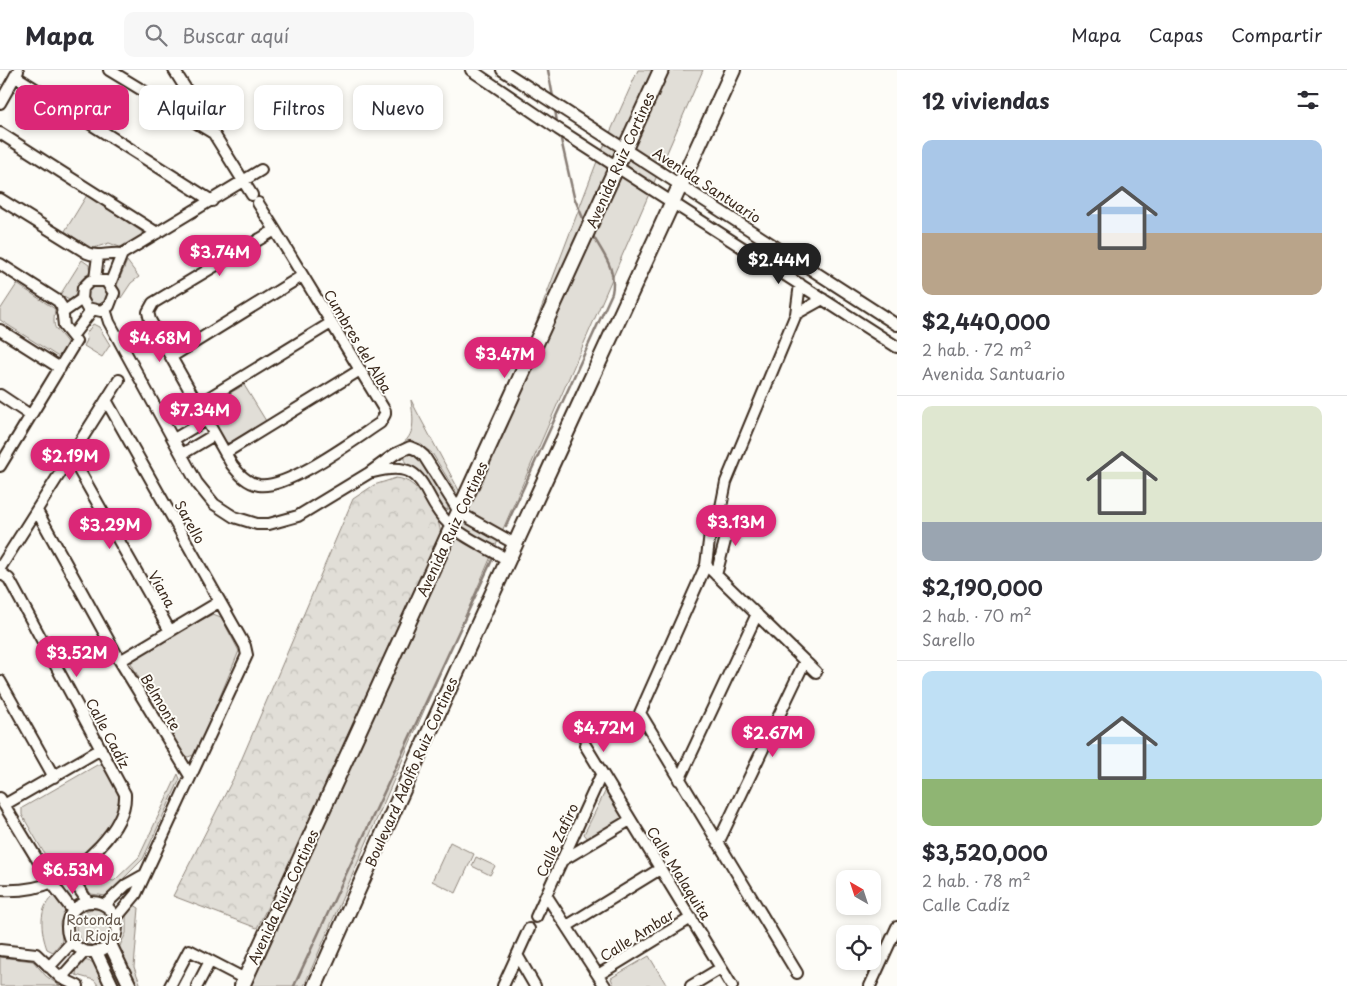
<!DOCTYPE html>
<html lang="es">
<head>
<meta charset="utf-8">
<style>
  body { margin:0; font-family:"Playpen Sans",sans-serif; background:#f7f7f7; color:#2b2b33; height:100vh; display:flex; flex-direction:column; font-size:19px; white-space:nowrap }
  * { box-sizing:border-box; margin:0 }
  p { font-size:16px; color:#7c7c81 }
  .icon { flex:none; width:28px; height:28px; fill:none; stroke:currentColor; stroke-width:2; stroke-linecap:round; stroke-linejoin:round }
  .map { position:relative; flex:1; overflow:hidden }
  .details { display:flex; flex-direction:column; background:#fff; width:450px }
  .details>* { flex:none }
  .guide { position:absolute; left:15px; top:15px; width:475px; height:45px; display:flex; gap:10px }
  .needle { width:32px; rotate:321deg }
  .fabs { position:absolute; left:836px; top:800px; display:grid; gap:10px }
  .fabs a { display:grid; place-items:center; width:45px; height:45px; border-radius:10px; background:#fff; box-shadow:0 2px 8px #0003; font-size:25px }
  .price { position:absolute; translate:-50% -42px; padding:0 11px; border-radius:18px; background:#db2777; color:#fff; font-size:16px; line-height:32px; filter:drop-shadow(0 1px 2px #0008) }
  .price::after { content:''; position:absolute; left:50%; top:30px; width:15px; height:11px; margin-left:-8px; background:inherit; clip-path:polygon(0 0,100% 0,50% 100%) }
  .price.current { background:#222; color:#fff }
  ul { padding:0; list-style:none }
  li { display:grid; align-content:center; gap:10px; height:265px; padding:0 25px }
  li+li { border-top:1px solid #e1e1e2 }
  li span { display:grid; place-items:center; height:155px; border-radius:10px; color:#555 }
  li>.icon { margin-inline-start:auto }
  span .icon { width:90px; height:90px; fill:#fffc; stroke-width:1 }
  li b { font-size:21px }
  h2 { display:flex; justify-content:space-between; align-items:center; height:60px; padding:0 25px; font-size:21px }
  .tag { padding:0 18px; border-radius:10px; background:#fff; box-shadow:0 2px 8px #0003; font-size:18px; line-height:45px }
  .tag.current { background:#db2777; color:#fff }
  header { display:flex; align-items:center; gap:30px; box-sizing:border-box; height:70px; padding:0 25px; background:#fff; border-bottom:1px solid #e1e1e2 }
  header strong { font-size:24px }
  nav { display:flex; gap:28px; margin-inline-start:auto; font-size:18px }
  .search { width:350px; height:45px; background:#f7f7f7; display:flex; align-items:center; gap:12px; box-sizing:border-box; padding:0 18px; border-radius:10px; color:#7c7c81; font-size:19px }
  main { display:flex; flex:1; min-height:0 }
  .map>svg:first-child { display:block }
  .forest { fill:url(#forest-crowns); stroke:#8e847a }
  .park { fill:#e1ded7; stroke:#8e847a }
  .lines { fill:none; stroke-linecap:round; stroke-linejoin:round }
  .stream { stroke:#887d74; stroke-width:2.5 }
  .minor-casing { stroke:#3b2a1e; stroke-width:14 }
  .tertiary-casing { stroke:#3b2a1e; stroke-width:16 }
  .secondary-casing { stroke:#3b2a1e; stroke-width:18 }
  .minor { stroke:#fdfcf7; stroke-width:10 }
  .tertiary { stroke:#fdfcf7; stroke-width:12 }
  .secondary { stroke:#fdfcf7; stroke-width:14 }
  .labels { text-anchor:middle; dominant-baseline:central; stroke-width:4; stroke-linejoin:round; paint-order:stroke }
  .street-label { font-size:14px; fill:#3b2a1e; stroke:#fdfcf7 }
  .park-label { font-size:14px; fill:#64574c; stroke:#fdfcf7 }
</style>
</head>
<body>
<header>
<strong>Mapa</strong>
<div class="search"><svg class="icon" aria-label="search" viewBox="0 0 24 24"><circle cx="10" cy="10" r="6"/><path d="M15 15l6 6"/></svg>Buscar aquí</div>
<nav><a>Mapa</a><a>Capas</a><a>Compartir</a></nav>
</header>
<main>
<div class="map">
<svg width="897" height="916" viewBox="0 0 897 916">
  <defs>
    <pattern id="forest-crowns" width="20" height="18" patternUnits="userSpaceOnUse" patternTransform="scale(1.25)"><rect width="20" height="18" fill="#e1ded7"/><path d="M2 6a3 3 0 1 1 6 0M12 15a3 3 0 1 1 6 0" fill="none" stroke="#c2bfb8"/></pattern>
  </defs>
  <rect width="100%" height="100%" fill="#fdfcf7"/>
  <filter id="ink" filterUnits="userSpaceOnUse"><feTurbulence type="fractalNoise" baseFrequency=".02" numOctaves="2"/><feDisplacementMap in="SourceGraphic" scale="10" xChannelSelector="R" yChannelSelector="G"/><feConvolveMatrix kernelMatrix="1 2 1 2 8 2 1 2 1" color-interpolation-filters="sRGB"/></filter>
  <g filter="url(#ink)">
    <path class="forest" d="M396,408C419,409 441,447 441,467L460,453L257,858L173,826L234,707L353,429L374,415Z"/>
    <path class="park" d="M638,0H703L304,916H249L460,453L596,94Z
      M87,125L142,162L141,169L125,179L109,173L91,179L65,161Z
      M82,190L89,195L90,203C74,212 80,223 71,231L60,225Z
      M127,191L139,207L131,213L121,228L117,215Z
      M17,214L55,239C52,263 56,256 68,274L61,287L57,286L0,250V240Z
      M87 225a10 10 0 1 1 20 0a10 10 0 1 1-20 0Z
      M93,254L99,257L110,275L102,287L84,276L87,270L86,264Z
      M244,315L266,351L229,373L226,372L206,337Z
      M411,330L416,340L462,426L459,427L432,383L418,373L400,378L399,376C417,365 413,349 411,330Z
      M411,382L421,388L448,434V440L443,438L422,405L405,392V385Z
      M213,544L221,547L239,581L196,684L188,687L179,684L131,593L136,585Z
      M97,695H102C107,705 120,720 119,731C117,756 77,803 51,795L22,745V738Z
      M178,704L180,709L143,789L106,826L91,824L83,812L84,806L114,811L139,787Z
      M606,720L625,750L589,770L584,764Z
      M450,772L474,784L456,823L432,811Z
      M476,787L495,796L490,805L472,796Z
      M55,825L66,841L60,853L62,871L53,882L47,879C41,863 37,836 55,825Z
      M134,835L139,838L134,897L141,916H137L119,878L126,863V844Z
      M76 857a18 18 0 1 1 36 0a18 18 0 1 1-36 0Z
      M649,886L667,916H614L611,908Z
      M0,887L33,891L46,906L60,916H0Z
      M84,890L95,893L106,916H99L94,910L76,905L77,896Z"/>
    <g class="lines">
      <path class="stream" d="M548,0L553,27
        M555,39L557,53
        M560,65L574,127L585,153
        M506,456L612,223C617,199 603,184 592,164
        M294,916L492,490"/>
      <defs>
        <path id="minor" d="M109,0L213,63
          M174,0L252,125
          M471,0L558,59L897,277
          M502,0L897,255
          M15,6L212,131
          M0,33L18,1
          M0,63L157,163
          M0,129L87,183C97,188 109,182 122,184
          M258,133L275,160L385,341V344L380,353C354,370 288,419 259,415C247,413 239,404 232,395L150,250L148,242L153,233L275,160
          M122,184L261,100
          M0,194L58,231L62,237L64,256L76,271L0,396
          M95,209L98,186
          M110,214L122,184
          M105,239L109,252L197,413L214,434L234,447L257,454H269L298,446L369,403L395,384L410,377L417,380L424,386L460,443L515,474
          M62,243L82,229L83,218L90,211H106L114,223L109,236L101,241L87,238L82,229
          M796,244L823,229
          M0,260L60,298
          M73,265L92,240
          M171,287L302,206
          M0,325L30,345
          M106,330L245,576L247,585L136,824L116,848
          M197,335L331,253
          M174,369L206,350
          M225,383L360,300
          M182,384L214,365
          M71,386L170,561
          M373,402C429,387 419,425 448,453C464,468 488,478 508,490
          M37,441L120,591L190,706
          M706,495L816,602
          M0,498L119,310
          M0,502L9,509L125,724C127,759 81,798 52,812C35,820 18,821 0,820
          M716,505L726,467L718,452
          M120,591L219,532
          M0,611L54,707
          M585,675L732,916
          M679,710L757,544
          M0,728L51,812L73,841
          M4,735L101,679
          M718,773L805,591
          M563,790L630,750
          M68,803L88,832
          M546,825L605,916
          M67 857a25 25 0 1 1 50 0a25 25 0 1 1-50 0Z
          M105,835L126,815L142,806
          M536,847L602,703
          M567,856L660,799
          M0,880L36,884L61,908L78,916
          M517,885L535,916
          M49,897L72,872
          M797,903L640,643L706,495L710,463L718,452L726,412L796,244L800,214
          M598,905L691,848
          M61,908L85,881
          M170,916L189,880L245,909
          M197,916L210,891
          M503,916L529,859
          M691,916L721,898
          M870,916L897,857"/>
        <path id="tertiary" d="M110,874L130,916
          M96,882L112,916"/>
        <path id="secondary" d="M242,916L661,0
          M315,916C451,609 594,305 733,0"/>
      </defs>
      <use href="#minor" class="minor-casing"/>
      <use href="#tertiary" class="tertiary-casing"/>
      <use href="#secondary" class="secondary-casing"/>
      <use href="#minor" class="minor"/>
      <use href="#tertiary" class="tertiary"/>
      <use href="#secondary" class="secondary"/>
    </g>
  </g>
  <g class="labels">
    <g class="street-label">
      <text transform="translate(620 90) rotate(-66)">Avenida Ruiz Cortines</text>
      <text transform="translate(707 115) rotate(33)">Avenida Santuario</text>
      <text transform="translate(358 271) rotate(59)">Cumbres del Alba</text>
      <text transform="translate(190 452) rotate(61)">Sarello</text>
      <text transform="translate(452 459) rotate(-65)">Avenida Ruiz Cortines</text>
      <text transform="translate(162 519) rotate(61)">Viana</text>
      <text transform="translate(161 632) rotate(59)">Belmonte</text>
      <text transform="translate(108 663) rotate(62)">Calle Cadíz</text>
      <text transform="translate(411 702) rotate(-66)">Boulevard Adolfo Ruiz Cortines</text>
      <text transform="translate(557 770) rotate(-65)">Calle Zafiro</text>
      <text transform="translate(679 803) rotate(58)">Calle Malaquita</text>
      <text transform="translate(283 827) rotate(-65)">Avenida Ruiz Cortines</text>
      <text transform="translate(637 865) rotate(-32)">Calle Ambar</text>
    </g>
    <g class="park-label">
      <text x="94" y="849">Rotonda<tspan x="94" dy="16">la Rioja</tspan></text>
    </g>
  </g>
</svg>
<div class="fabs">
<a><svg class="needle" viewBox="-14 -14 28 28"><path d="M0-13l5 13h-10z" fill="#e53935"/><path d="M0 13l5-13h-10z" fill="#7c7c81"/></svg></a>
<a><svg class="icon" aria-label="locate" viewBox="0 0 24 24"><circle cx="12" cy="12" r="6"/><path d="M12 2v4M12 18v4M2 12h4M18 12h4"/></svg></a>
</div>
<b class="price" style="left:220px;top:207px">$3.74M</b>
<b class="price current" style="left:779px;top:215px">$2.44M</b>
<b class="price" style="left:160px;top:293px">$4.68M</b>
<b class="price" style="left:505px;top:309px">$3.47M</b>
<b class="price" style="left:200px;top:365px">$7.34M</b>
<b class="price" style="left:70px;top:411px">$2.19M</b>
<b class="price" style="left:736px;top:477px">$3.13M</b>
<b class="price" style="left:110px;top:480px">$3.29M</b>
<b class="price" style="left:77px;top:608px">$3.52M</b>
<b class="price" style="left:604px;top:683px">$4.72M</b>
<b class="price" style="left:773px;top:688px">$2.67M</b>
<b class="price" style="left:73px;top:825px">$6.53M</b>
<div class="guide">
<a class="tag current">Comprar</a>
<a class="tag">Alquilar</a>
<a class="tag">Filtros</a>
<a class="tag">Nuevo</a>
</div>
</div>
<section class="details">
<h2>12 viviendas<svg class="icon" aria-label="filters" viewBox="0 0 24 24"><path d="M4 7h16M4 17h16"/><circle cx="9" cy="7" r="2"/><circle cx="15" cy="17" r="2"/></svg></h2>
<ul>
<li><span style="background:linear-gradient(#a9c7e8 60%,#b9a48a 0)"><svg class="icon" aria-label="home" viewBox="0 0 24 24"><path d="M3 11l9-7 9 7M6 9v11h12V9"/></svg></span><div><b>$2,440,000</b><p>2 hab. · 72 m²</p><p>Avenida Santuario</p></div></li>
<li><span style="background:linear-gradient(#dfe7d0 75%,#9aa5b1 0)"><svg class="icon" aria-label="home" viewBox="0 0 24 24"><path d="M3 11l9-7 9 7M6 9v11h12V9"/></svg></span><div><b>$2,190,000</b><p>2 hab. · 70 m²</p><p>Sarello</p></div></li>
<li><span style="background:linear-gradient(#bfe0f5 70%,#8fb573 0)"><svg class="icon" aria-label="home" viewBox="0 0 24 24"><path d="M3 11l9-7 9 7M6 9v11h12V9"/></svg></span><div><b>$3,520,000</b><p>2 hab. · 78 m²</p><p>Calle Cadíz</p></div></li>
</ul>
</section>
</main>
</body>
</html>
